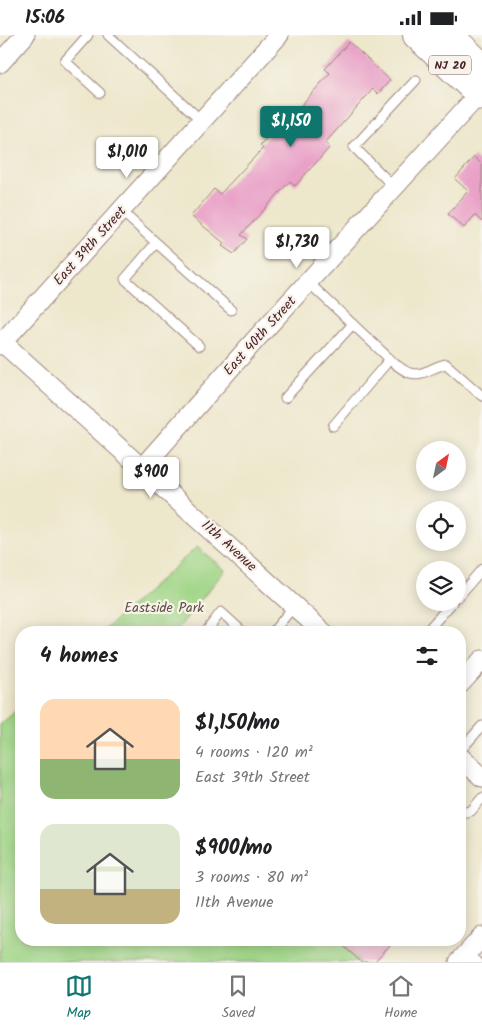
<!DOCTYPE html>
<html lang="en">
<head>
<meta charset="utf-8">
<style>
  body { margin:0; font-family:Kalam,sans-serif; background:#f6f6f6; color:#202124; height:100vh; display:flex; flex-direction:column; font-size:19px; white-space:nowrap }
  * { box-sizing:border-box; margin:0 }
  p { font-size:16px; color:#757577 }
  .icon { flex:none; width:28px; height:28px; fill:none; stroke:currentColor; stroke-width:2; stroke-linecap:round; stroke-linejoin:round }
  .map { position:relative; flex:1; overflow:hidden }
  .sheet { position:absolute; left:15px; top:591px; width:451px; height:320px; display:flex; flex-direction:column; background:#fff; border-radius:20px; box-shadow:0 2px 12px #0003 }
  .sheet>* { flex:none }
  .needle { width:32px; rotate:33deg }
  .tools { position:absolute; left:416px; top:406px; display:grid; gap:10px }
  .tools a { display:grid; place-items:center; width:50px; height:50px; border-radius:50%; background:#fff; box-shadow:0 2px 12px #0003; font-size:25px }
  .price { position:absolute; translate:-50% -42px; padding:0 11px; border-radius:5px; background:#fff; color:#222; font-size:16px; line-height:32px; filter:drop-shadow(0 1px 2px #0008) }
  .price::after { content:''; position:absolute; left:50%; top:30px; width:15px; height:11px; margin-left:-8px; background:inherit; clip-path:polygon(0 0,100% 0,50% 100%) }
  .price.current { background:#0f766e; color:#fff }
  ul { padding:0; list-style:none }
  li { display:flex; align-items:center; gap:15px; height:125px; padding:0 25px }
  li span { display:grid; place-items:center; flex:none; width:140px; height:100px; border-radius:15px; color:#555 }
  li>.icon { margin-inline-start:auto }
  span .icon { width:60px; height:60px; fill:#fffc; stroke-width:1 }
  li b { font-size:21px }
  h2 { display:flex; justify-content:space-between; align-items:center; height:60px; padding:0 25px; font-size:21px }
  .status { display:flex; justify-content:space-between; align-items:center; height:35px; padding:0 25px; background:#fff; direction:ltr }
  .status svg { height:14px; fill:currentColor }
  .tabs { display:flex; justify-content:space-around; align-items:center; height:70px; border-top:1px solid #e0e0e0; background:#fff; font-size:14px; color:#757577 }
  .tabs a { display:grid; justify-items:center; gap:2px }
  .tabs .current { color:#0f766e }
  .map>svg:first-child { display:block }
  .green { fill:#9fd586; stroke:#747a58 }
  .building { fill:#e9a1c8 }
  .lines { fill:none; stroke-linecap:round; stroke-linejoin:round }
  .service-casing { stroke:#9c837c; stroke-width:11 }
  .minor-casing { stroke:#9c837c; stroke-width:21 }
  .primary-casing { stroke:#9c837c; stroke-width:30 }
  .service { stroke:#fff; stroke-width:9 }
  .minor { stroke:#fff; stroke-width:19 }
  .primary { stroke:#fff; stroke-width:28 }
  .labels { text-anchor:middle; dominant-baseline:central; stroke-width:4.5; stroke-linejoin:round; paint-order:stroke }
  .shield { fill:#f7f3e8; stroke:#7e5f64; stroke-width:1 }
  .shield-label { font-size:12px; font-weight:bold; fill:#4a1f2b }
  .street-label { font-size:14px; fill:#4a1f2b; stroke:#f7f3e8 }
  .park-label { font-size:14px; fill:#5f4c42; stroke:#f7f3e8 }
</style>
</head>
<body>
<div class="status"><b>15:06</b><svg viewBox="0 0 49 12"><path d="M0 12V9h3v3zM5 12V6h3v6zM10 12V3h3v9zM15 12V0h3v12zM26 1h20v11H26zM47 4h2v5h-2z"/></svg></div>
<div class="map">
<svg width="482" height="927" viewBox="0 0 482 927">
  <rect width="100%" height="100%" fill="#f7f3e8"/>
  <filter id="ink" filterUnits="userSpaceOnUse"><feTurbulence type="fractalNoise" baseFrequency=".02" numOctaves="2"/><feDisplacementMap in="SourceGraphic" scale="10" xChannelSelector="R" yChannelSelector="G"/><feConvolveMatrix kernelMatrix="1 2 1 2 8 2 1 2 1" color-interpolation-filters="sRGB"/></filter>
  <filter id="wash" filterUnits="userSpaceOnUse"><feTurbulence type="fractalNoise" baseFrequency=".0096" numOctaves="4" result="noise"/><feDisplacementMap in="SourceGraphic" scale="20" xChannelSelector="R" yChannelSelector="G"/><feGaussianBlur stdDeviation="1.12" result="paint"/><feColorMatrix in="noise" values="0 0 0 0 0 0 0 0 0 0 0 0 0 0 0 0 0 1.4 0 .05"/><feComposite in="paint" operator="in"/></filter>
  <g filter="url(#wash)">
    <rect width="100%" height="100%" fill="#ede7cc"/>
    <path class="green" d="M197,512L225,535L175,597H102Z
      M21,671V905H336L360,927H0V690Z"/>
    <g id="blocks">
      <path class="building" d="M349,7L390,45L378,59L373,54L325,108L330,112L295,151L290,146L241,200L247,204L234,219L222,211L224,208L191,181L214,154L220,159L263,113L260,110L286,83L288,85L330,38L325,34Z
        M474,122L482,129V187L475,180L464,193L448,179L468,156L455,144Z
        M337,905H395L374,927H361Z"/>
    </g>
  </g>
  <g filter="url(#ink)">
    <use href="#blocks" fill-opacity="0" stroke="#9c837c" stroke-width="1"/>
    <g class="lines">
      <defs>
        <path id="service" d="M88,0L65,26L100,58
          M108,0L202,86
          M394,152L354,112L416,45
          M121,176L231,275
          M156,208L125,244L199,311
          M308,247L395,329C400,332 405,337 410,338C422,342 434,331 446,329L482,361
          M285,363L353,289
          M333,391L390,324
          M458,562L482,534
          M205,598L221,577L244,598
          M272,598L294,571
          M425,598L452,568
          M460,716L482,691
          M460,778L471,776L482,763
          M468,918L478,927"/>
        <path id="minor" d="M0,28L25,0
          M0,305L324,598
          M0,310L279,0
          M142,433L256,304L479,59
          M460,649L482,625
          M460,722L482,742
          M459,927L482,902"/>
        <path id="primary" d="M417,0L482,61
          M449,0L482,32"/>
      </defs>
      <use href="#service" class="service-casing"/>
      <use href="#minor" class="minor-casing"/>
      <use href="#primary" class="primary-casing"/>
      <use href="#service" class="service"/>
      <use href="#minor" class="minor"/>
      <use href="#primary" class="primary"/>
    </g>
  </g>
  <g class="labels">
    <rect class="shield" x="429" y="20.5" width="42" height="19" rx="4"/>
    <g class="shield-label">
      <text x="450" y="30">NJ 20</text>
    </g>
    <g class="street-label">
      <text transform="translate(90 211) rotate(-48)">East 39th Street</text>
      <text transform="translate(260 301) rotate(-48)">East 40th Street</text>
      <text transform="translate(229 511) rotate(42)">11th Avenue</text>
    </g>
    <g class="park-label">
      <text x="164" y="573">Eastside Park</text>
    </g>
  </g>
</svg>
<div class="tools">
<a><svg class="needle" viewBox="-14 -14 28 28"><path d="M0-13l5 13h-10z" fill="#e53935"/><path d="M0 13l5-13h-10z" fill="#757577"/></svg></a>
<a><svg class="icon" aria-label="locate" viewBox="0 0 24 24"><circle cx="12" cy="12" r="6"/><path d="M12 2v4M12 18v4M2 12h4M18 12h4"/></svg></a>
<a><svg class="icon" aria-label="layers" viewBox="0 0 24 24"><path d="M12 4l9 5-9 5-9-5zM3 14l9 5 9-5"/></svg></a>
</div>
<b class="price current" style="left:291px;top:113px">$1,150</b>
<b class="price" style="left:127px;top:144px">$1,010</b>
<b class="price" style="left:297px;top:234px">$1,730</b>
<b class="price" style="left:151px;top:464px">$900</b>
<section class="sheet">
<h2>4 homes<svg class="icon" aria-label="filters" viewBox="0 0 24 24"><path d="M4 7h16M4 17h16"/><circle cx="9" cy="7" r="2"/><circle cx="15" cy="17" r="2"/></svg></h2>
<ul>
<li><span style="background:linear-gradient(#ffd9b3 60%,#8fb573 0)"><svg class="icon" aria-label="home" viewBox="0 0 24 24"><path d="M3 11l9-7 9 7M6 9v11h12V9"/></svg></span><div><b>$1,150/mo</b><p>4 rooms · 120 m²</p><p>East 39th Street</p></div></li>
<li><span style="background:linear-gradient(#dfe7d0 65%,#c2b280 0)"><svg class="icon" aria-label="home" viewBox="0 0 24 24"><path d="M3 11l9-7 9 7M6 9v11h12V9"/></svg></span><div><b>$900/mo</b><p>3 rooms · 80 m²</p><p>11th Avenue</p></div></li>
</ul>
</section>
</div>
<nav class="tabs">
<a class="current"><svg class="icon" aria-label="map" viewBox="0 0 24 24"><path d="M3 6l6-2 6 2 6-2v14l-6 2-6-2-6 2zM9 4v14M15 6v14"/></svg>Map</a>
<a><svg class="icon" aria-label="saved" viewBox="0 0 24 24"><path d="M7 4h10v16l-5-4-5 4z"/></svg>Saved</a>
<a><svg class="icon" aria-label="home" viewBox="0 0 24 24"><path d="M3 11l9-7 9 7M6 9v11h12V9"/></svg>Home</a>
</nav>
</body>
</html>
